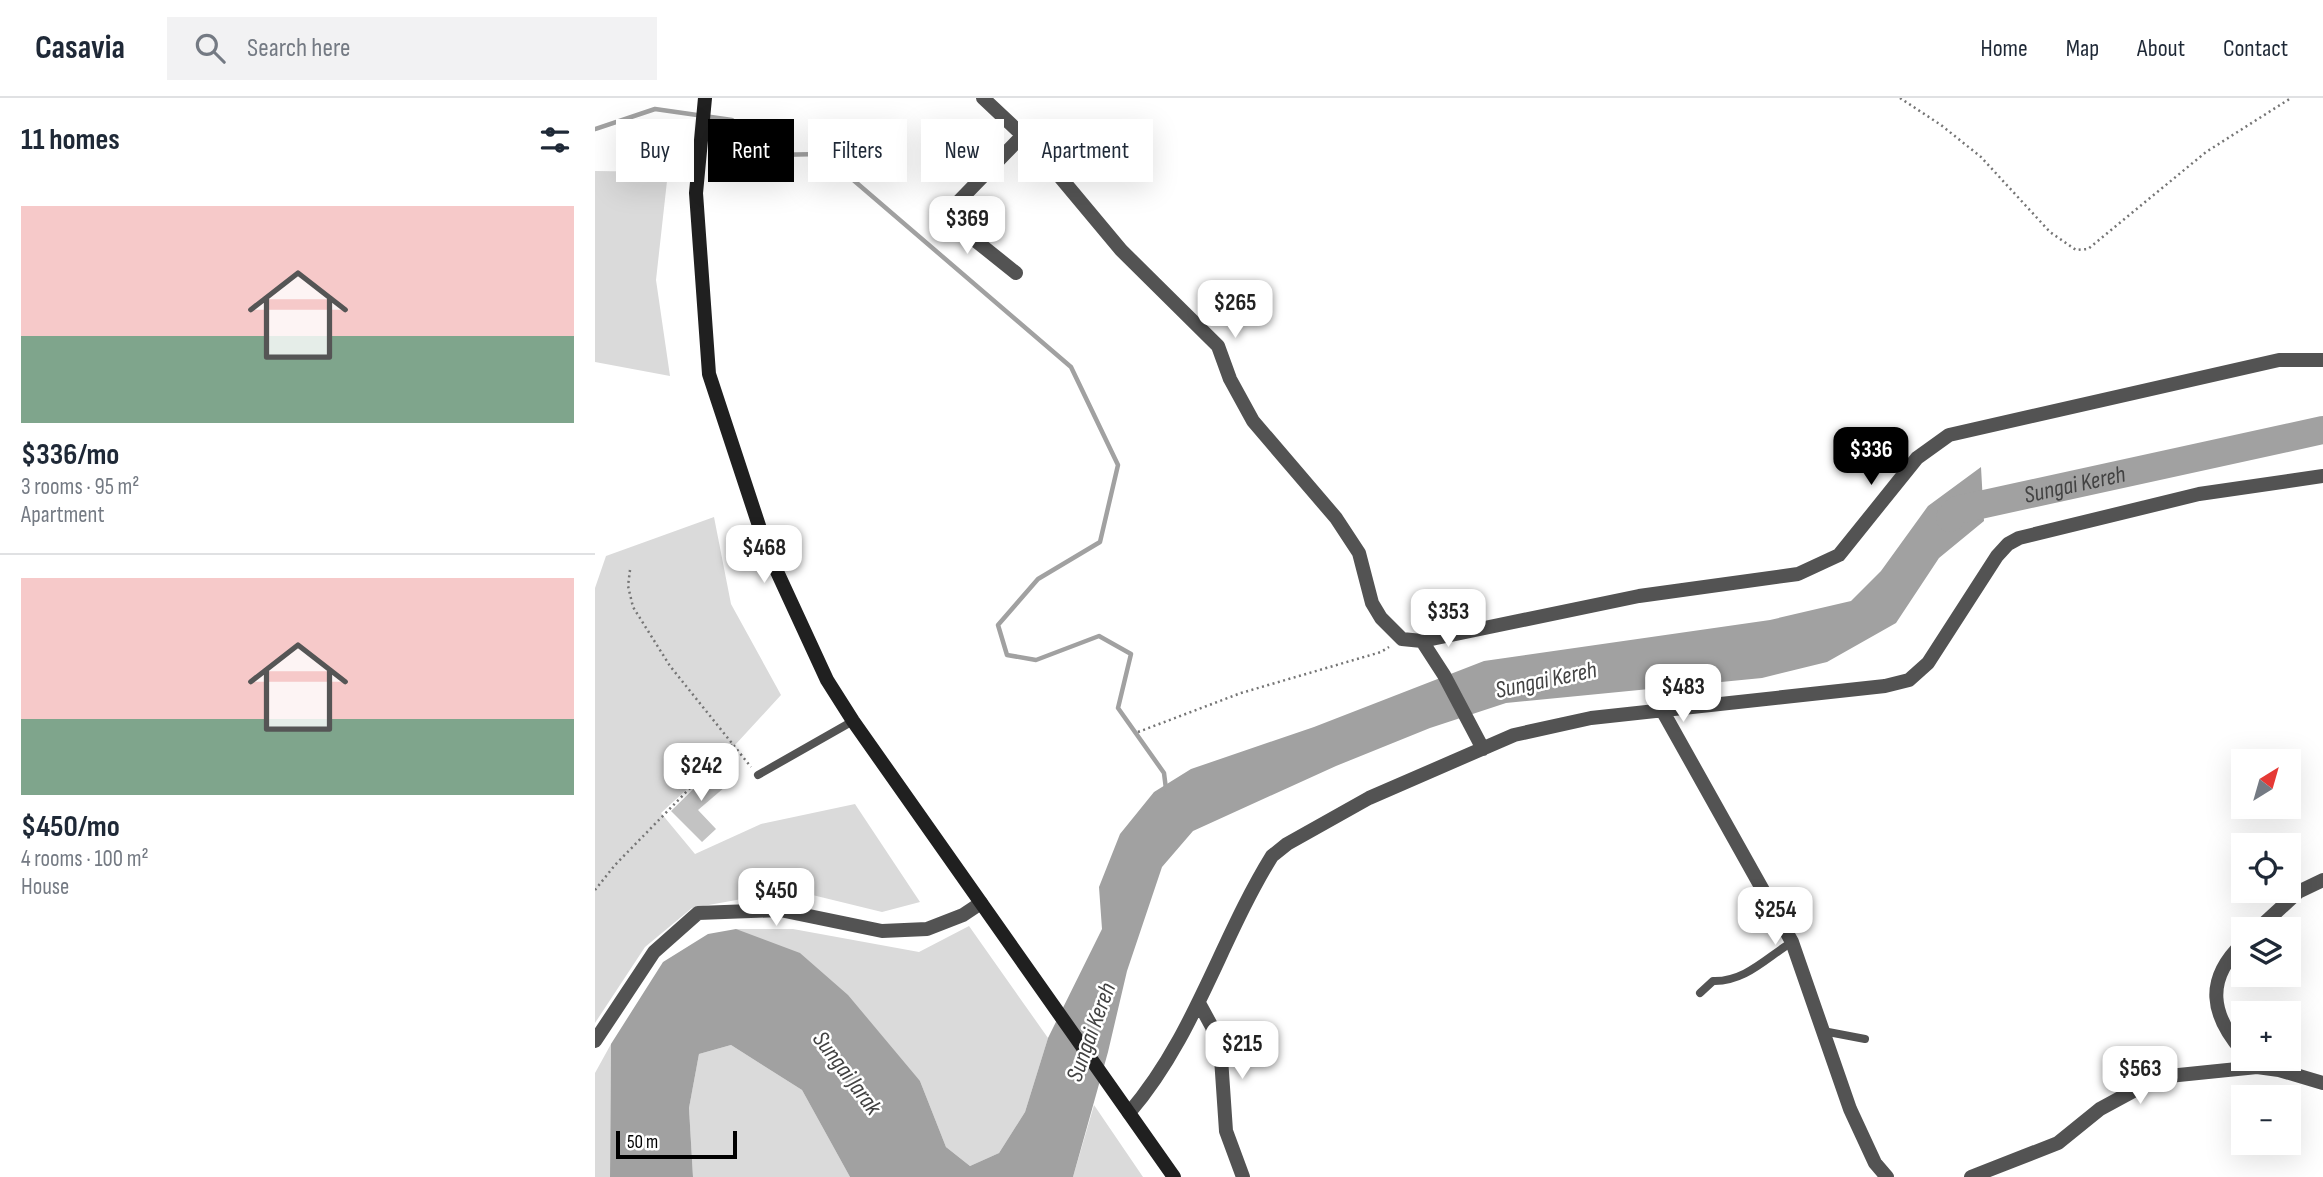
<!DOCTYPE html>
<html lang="en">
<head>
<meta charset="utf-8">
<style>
  body { margin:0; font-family:"Sofia Sans Condensed",sans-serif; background:#f2f2f3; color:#1f2937; height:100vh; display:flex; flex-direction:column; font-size:26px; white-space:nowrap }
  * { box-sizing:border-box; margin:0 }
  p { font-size:23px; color:#747a83 }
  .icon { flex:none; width:38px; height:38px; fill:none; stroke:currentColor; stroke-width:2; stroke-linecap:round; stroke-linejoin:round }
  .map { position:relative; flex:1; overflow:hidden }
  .sheet { display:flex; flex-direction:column; background:#fff; width:595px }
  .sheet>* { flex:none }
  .guide { position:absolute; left:21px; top:21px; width:665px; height:63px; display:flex; gap:14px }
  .needle { width:46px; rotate:37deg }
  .controls { position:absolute; left:1636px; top:651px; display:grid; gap:14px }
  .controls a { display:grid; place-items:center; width:70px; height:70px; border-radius:0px; background:#fff; box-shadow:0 7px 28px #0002; font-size:35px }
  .scale { position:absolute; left:21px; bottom:18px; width:121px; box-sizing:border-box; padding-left:7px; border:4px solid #000; border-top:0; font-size:19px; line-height:24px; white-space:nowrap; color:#000; -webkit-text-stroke:5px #fff; paint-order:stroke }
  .price { position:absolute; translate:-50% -60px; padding:0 16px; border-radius:14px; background:#fff; color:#222; font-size:23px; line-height:46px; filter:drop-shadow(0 2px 4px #0008) }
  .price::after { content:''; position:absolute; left:50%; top:42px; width:21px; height:16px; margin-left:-10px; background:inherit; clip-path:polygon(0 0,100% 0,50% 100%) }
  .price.on { background:#000; color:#fff }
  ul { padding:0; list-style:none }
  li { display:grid; align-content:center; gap:14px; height:371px; padding:0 21px }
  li+li { border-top:2px solid #e0e1e3 }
  li span { display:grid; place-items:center; height:217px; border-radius:0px; color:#555 }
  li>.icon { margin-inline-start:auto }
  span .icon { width:126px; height:126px; fill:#fffc; stroke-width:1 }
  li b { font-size:30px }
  h2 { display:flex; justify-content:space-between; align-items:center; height:84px; padding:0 21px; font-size:30px }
  .tag { padding:0 24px; border-radius:0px; background:#fff; box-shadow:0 7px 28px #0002; font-size:24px; line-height:63px }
  .tag.on { background:#000; color:#fff }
  header { display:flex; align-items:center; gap:42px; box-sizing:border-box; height:98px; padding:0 35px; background:#fff; border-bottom:2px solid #e0e1e3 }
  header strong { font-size:33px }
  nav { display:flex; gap:38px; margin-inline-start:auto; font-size:24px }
  .search { width:490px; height:63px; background:#f2f2f3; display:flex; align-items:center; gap:18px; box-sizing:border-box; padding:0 24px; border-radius:0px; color:#747a83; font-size:26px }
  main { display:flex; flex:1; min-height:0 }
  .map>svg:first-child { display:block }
  .green { fill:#dadada }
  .water { fill:#a1a1a1 }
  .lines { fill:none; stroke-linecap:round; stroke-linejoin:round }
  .stream { stroke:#a1a1a1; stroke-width:4.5 }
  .river { stroke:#a1a1a1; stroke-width:28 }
  .building { fill:#c3c3c3 }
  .path { stroke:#757575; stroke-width:2.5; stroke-dasharray:2 3.5; stroke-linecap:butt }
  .lane { stroke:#535353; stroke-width:8 }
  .street { stroke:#535353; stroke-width:14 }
  .secondary { stroke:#202020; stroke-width:14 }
  .labels { text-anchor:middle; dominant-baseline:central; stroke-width:5; stroke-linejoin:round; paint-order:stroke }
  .water-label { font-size:24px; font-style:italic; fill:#424242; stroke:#fff }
</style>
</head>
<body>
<header>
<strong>Casavia</strong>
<div class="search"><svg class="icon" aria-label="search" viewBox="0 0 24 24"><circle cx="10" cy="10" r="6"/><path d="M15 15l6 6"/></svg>Search here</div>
<nav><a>Home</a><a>Map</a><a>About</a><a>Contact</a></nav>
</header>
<main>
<section class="sheet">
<h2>11 homes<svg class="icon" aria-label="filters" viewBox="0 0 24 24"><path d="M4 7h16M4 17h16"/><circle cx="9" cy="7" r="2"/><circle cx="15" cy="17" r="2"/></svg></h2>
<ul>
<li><span style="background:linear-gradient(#f6c9c9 60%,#7fa58c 0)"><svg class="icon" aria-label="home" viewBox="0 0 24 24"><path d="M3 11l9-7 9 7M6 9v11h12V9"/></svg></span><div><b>$336/mo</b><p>3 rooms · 95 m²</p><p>Apartment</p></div></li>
<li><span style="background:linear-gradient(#f6c9c9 65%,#7fa58c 0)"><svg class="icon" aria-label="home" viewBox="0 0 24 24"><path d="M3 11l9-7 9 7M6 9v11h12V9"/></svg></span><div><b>$450/mo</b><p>4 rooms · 100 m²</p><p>House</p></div></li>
</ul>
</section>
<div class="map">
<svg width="1728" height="1079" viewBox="0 0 1728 1079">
  <rect width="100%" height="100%" fill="#fff"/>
  <path class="green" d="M0,73L73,74L61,182L75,278L0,264Z
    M119,419L136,506L186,597L140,647L66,715L100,756L166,726L260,706L325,804L287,814L197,792L97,810L50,849L0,925V490L11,458Z
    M374,828L453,940L430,1014L404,1055L375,1068L351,1049L325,983L141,831H198L324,854Z
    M16,946L15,1079H0V975Z
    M136,947L207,992L255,1079H98L94,1010L104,956Z
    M499,1007L548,1079H478Z"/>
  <path class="water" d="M1386,369L1389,423L1344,460L1301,525L1232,564L1167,580L911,605L835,630L741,668L598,733L567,769L532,873L513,954L478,1079H255L207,992L136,947L104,956L94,1010L98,1079H15L16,946L68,864L113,836L141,831L205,855L253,897L325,983L351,1049L375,1068L404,1055L430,1014L453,940L507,831L504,789L525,736L559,694L596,671L719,629L889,563L1175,522L1256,503L1286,473L1333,408Z"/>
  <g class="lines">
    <path class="stream" d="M0,31L60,11L137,22L175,57L228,56L476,269L523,367L505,444L443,481L403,527L412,557L441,562L504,538L536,556L523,610L569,675L571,691"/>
    <path class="river" id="s1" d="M1355,420L1362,412L1728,332"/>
  </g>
  <path class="building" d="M123,667L137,683L103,712L121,731L107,744L76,713Z"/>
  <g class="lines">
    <path class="path" d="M1305,0L1346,27L1386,59L1455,134L1481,152L1493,151L1611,54L1696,0
      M35,472L33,488L38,509L75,568L156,669
      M543,634L646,595L786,554L794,549
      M0,792L20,767L138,646"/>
    <path class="lane" d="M163,677L258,623
      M1105,895L1118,883C1150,884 1171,860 1197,844
      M1228,933L1270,941"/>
    <path class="street" d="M388,0L440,49L526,152L623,248L635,281L658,323L741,420L764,455L777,505L786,520L807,541L827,543L1044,498L1203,476L1244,457L1322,360L1354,337L1684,262H1728
      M421,175L376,139L360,112L364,103L429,36
      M827,543L849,577L888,651
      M1067,612L1197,844L1255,1011L1280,1065L1292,1079
      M1663,831L1703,794L1728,782
      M1648,845C1609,882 1616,917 1648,954
      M604,905L617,929L626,960L631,1033L648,1079
      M0,943L59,854L103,815L185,812L287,833L332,831L368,817L386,805
      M534,1015C599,940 625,842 677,758L692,746L774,700L919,637L996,620L1290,588L1314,582L1333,565L1402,458L1413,446L1424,440L1604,396L1728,378
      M1376,1079L1463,1045L1505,1011L1564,979L1662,969L1684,972L1728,985"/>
    <path class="secondary" d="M110,0L101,95L114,276L172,452L232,582L258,623L579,1079"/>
  </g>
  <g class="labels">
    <g class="water-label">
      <text stroke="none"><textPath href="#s1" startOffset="131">Sungai Kereh</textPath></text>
      <text transform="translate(951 582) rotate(-12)">Sungai Kereh</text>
      <text transform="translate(496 934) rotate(-70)">Sungai Kereh</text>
      <text transform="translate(252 975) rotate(53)">Sungai Jarak</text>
    </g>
  </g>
</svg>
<div class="controls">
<a><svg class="needle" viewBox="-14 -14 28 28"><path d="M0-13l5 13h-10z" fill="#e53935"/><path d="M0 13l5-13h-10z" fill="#747a83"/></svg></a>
<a><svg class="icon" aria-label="locate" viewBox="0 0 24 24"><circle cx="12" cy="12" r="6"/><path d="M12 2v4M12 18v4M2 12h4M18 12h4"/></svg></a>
<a><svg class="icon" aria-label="layers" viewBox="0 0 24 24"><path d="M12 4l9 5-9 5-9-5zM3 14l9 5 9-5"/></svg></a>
<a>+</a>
<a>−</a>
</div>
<div class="scale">50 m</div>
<b class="price" style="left:372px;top:158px">$369</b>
<b class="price" style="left:640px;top:242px">$265</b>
<b class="price on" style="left:1276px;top:389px">$336</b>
<b class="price" style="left:169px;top:487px">$468</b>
<b class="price" style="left:853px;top:551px">$353</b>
<b class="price" style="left:1088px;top:626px">$483</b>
<b class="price" style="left:106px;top:705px">$242</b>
<b class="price" style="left:181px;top:830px">$450</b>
<b class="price" style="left:1180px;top:849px">$254</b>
<b class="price" style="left:647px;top:983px">$215</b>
<b class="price" style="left:1545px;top:1008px">$563</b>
<div class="guide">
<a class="tag">Buy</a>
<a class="tag on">Rent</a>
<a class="tag">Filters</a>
<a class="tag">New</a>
<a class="tag">Apartment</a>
</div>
</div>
</main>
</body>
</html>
